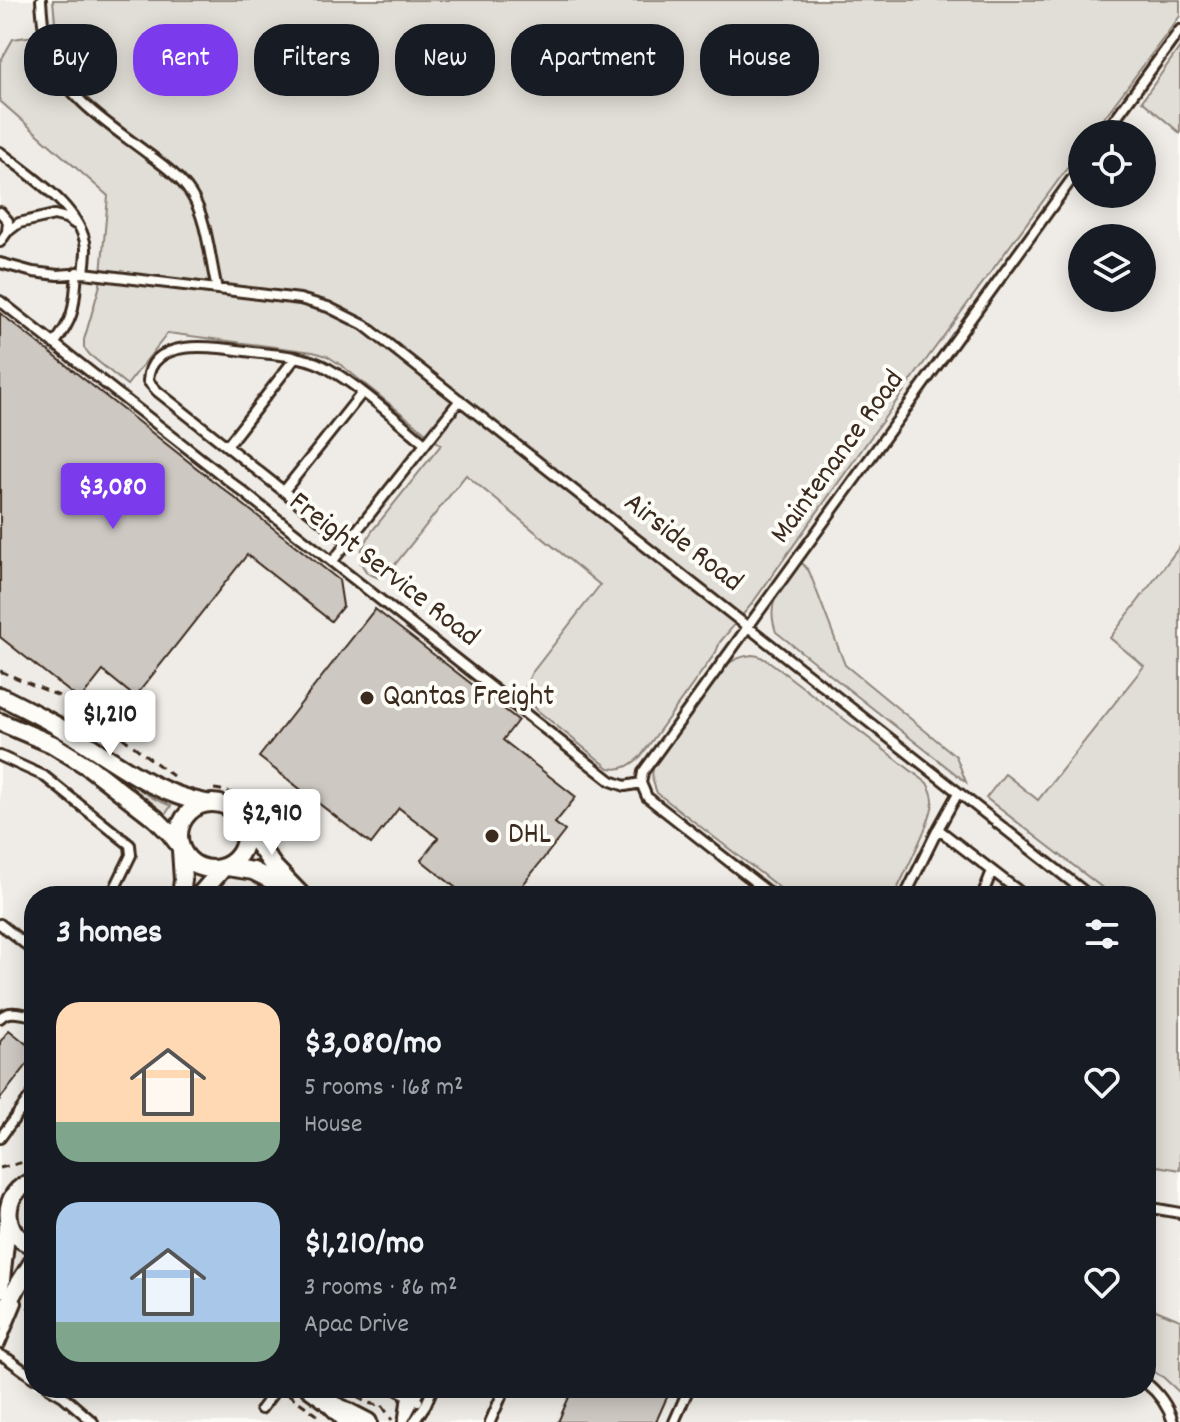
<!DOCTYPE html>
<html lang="en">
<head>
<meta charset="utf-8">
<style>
  body { margin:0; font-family:Dekko,sans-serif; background:#20242c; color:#f1f3f6; height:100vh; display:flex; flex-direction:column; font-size:30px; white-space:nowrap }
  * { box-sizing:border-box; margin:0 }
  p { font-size:26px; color:#9ea1a6 }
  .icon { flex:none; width:44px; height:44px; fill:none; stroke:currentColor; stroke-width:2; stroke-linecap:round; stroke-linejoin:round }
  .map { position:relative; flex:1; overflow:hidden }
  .drawer { position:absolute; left:24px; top:886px; width:1132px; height:512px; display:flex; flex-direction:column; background:#171b24; border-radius:32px; box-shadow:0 4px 20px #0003 }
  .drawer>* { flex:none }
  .guide { position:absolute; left:24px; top:24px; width:1132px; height:72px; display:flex; gap:16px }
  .tools { position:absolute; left:1068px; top:120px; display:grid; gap:16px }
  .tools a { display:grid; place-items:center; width:88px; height:88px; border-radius:50%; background:#171b24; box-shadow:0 4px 20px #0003; font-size:40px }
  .price { position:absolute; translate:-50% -68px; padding:0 18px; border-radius:8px; background:#fff; color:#222; font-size:26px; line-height:52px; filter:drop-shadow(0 2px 4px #0008) }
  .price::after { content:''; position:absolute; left:50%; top:48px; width:24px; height:18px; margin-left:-12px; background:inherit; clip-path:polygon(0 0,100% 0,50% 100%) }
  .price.selected { background:#7c3aed; color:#fff }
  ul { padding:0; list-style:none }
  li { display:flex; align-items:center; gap:24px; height:200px; padding:0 32px }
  li span { display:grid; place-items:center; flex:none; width:224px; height:160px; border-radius:24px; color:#555 }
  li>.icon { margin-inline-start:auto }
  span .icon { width:96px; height:96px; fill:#fffc; stroke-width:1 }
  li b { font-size:34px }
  h2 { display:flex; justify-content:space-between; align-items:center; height:96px; padding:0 32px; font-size:34px }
  .chip { padding:0 28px; border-radius:32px; background:#171b24; box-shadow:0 4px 20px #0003; font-size:28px; line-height:72px }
  .chip.selected { background:#7c3aed; color:#fff }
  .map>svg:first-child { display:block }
  .built { fill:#efece7; fill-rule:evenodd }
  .green { fill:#e1ded7; stroke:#8e847a; stroke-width:2 }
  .building { fill:#cdc8c2; stroke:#3b2a1e; stroke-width:2 }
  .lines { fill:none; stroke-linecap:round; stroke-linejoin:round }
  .lane-casing { stroke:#3b2a1e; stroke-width:14 }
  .street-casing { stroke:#3b2a1e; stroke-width:22 }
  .path { stroke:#3b2a1e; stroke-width:3; stroke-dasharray:8 6; stroke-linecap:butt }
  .lane { stroke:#fdfcf7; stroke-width:8 }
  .street { stroke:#fdfcf7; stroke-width:16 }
  .poi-dot { fill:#3b2a1e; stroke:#fdfcf7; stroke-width:3 }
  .labels { text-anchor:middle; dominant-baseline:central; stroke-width:8; stroke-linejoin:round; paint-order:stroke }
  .street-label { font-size:30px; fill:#3b2a1e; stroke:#fdfcf7 }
  .poi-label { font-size:30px; fill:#3b2a1e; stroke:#fdfcf7; text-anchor:start }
</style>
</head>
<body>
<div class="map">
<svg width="1180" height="1422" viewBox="0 0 1180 1422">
  <rect width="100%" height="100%" fill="#fdfcf7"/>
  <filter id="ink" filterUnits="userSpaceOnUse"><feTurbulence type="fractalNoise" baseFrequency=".0125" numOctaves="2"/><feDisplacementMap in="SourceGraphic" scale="16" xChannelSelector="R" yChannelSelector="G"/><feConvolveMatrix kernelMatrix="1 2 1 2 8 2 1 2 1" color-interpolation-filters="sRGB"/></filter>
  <g filter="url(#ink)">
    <path class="built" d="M0,0H1180V1422H0ZM1082,134H1142V194H1082ZM1082,238H1142V298H1082ZM34,896H1146V1388H34Z"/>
    <path class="green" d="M53,0H1180V16L1092,134H1082V148L918,371L751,605L720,642L716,652L641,756C632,765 621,771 609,768L537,710L524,691L531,674L600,585L466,475L393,567L379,578L367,573L360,562L362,549L372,531L441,445L341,365L327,356L313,352L168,333L127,385L90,355L84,348V340L100,285L108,196L0,101V62L13,39L56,33Z
      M1180,47V133L1142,101Z
      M1180,546V1170L1146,1164V896H1113L986,798L1005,774L1038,800L1144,666L1110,638Z
      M798,563L803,564L809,571L845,665L956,756L966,782L776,632C765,601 781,587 798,563Z
      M752,655L759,656L770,662L927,783C930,788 933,794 933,801C933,819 903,876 894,896H790L657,793C654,785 651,777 653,769C656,756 713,676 724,667C732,660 742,656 752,655Z
      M0,705L67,742L153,798L171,806L165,815L85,756L38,730L0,714Z
      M1146,1306L1180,1320V1393L1163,1377L1146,1368Z"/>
    <path class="building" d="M0,313L339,580L343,606L331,621L247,555L135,697L103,671L80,700L0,637Z
      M375,609L518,720L503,740L576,797L555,823L565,831L514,896H466L421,860L438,838L399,808L371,844L259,757Z
      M9,1030L34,1050V1056L0,1099V1042Z
      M573,1388H671L656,1422H558Z"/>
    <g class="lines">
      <defs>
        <path id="lane" d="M41,0C42,16 43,33 48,48C62,97 109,124 147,153C163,165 180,177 191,194C207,218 210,260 217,289
          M1104,134L1180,30
          M0,152C29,175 82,208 86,248C86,256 85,265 84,273
          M0,212L8,221L7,231
          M0,242L7,232L19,223L54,215L66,218L75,224
          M0,263L33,272L58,275L84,273L300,299L328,307L364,325L1090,896
          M0,301L611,781L625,786L641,783
          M54,344C76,316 74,305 77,272
          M227,446L296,357
          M284,491L362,393
          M348,542L157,391L148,381C150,334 222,348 252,352C278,355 305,355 329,369C363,389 394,418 425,443
          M332,562L460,400
          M0,756L44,776L130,845L131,855L111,896
          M938,829L1025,896
          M773,896L647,797L641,783L643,772L1082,165
          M905,896L938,829L958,793
          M982,896L992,871
          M0,924L34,951
          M0,1018C9,1009 22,1014 34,1016
          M0,1138L34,1092
          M1146,1207L1180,1213
          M0,1344L17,1303
          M0,1355L8,1359L34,1378
          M1146,1383C1160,1394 1168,1406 1173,1422
          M49,1388L63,1396L93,1422
          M394,1388L418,1401
          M261,1409L277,1388
          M404,1417L408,1388
          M403,1422L421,1388
          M414,1422L426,1404L433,1388
          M490,1422L505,1388
          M674,1422L689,1388"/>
        <path id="street" d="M0,696C30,711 60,726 88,745C127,770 159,794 206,803
          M0,722L52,744L89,767L156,819L170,833L180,846
          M179 836a33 33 0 1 1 66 0a33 33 0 1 1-66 0Z
          M246,827L274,867L302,896
          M181,850L183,880L181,896
          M227,867L253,871L285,887
          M199,896L223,868
          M34,1182C0,1189 0,1238 34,1245
          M0,1289L7,1226
          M0,1321L17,1287L34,1260
          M309,1388L327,1401L348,1422
          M335,1405L368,1422"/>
      </defs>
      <use href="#lane" class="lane-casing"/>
      <use href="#street" class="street-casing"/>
      <path class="path" d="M0,671L78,704L173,776
        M214,789C245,793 257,804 269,833
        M0,1168L32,1160L34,1156
        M28,1309L34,1298
        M346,1388C356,1396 368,1407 381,1404L392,1420
        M288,1394L320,1417"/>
      <use href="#lane" class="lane"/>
      <use href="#street" class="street"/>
    </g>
  </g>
  <g class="poi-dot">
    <circle cx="367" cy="698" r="8"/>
    <circle cx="492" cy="836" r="8"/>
  </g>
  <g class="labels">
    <g class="street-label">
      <text transform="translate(839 458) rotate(-54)">Maintenance Road</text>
      <text transform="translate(682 544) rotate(38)">Airside Road</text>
      <text transform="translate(383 571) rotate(38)">Freight Service Road</text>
    </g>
    <g class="poi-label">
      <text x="383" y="698">Qantas Freight</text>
      <text x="508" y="836">DHL</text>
    </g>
  </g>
</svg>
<div class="tools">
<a><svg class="icon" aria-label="locate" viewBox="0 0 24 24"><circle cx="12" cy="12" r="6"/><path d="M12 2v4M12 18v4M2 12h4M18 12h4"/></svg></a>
<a><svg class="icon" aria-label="layers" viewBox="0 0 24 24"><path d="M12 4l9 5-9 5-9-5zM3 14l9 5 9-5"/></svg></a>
</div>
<b class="price selected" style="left:113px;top:531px">$3,080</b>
<b class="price" style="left:110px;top:758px">$1,210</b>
<b class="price" style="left:272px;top:857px">$2,910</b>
<div class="guide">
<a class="chip">Buy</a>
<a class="chip selected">Rent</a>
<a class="chip">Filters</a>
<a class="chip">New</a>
<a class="chip">Apartment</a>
<a class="chip">House</a>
</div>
<section class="drawer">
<h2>3 homes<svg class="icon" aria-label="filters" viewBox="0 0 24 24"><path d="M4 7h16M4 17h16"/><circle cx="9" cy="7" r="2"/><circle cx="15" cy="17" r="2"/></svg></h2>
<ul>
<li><span style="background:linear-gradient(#ffd9b3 75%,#7fa58c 0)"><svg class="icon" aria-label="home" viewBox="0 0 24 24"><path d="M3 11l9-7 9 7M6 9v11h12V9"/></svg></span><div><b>$3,080/mo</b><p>5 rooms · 168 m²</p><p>House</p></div><svg class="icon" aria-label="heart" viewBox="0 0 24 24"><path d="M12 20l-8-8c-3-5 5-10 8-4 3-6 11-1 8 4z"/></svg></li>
<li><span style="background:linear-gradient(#a9c7e8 75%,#7fa58c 0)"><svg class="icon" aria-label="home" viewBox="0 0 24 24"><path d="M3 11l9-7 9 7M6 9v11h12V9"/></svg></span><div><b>$1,210/mo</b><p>3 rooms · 86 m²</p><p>Apac Drive</p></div><svg class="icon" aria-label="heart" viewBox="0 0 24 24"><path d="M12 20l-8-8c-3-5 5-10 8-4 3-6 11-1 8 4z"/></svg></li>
</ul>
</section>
</div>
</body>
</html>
